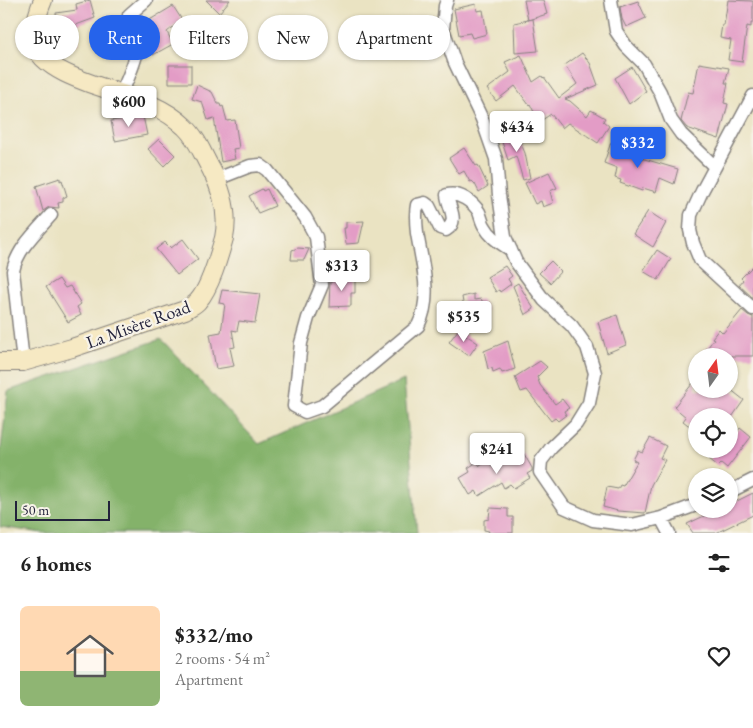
<!DOCTYPE html>
<html lang="en">
<head>
<meta charset="utf-8">
<style>
  body { margin:0; font-family:"EB Garamond",serif; background:#f2f2f2; color:#222; height:100vh; display:flex; flex-direction:column; font-size:19px; white-space:nowrap }
  * { box-sizing:border-box; margin:0 }
  p { font-size:16px; color:#767676 }
  .icon { flex:none; width:28px; height:28px; fill:none; stroke:currentColor; stroke-width:2; stroke-linecap:round; stroke-linejoin:round }
  .map { position:relative; height:533px; overflow:hidden }
  .side { display:flex; flex-direction:column; background:#fff; flex:1 }
  .side>* { flex:none }
  .top-card { position:absolute; left:15px; top:15px; width:500px; height:45px; display:flex; gap:10px }
  .needle { width:32px; rotate:14deg }
  .fabs { position:absolute; left:688px; top:348px; display:grid; gap:10px }
  .fabs a { display:grid; place-items:center; width:50px; height:50px; border-radius:50%; background:#fff; box-shadow:0 1px 4px #0004; font-size:25px }
  .scale { position:absolute; left:15px; bottom:12px; width:95px; box-sizing:border-box; padding-left:5px; border:2px solid #22223b; border-top:0; font-size:14px; line-height:18px; white-space:nowrap; color:#22223b; -webkit-text-stroke:4px #f7f3e8; paint-order:stroke }
  .price { position:absolute; translate:-50% -42px; padding:0 11px; border-radius:5px; background:#fff; color:#222; font-size:16px; line-height:32px; filter:drop-shadow(0 1px 2px #0008) }
  .price::after { content:''; position:absolute; left:50%; top:30px; width:15px; height:11px; margin-left:-8px; background:inherit; clip-path:polygon(0 0,100% 0,50% 100%) }
  .price.active { background:#2563eb; color:#fff }
  ul { padding:0; list-style:none }
  li { display:flex; align-items:center; gap:15px; height:125px; padding:0 20px }
  li+li { border-top:1px solid #e0e0e0 }
  li span { display:grid; place-items:center; flex:none; width:140px; height:100px; border-radius:8px; color:#555 }
  li>.icon { margin-inline-start:auto }
  span .icon { width:60px; height:60px; fill:#fffc; stroke-width:1 }
  li b { font-size:21px }
  h2 { display:flex; justify-content:space-between; align-items:center; height:60px; padding:0 20px; font-size:21px }
  .chip { padding:0 18px; border-radius:22px; background:#fff; box-shadow:0 1px 4px #0004; font-size:18px; line-height:45px }
  .chip.active { background:#2563eb; color:#fff }
  .map>svg:first-child { display:block }
  .forest { fill:#84b26a; stroke:#536a52 }
  .building { fill:#e39cc6 }
  .lines { fill:none; stroke-linecap:round; stroke-linejoin:round }
  .street-casing { stroke:#86827e; stroke-width:15 }
  .secondary-casing { stroke:#86827e; stroke-width:20 }
  .street { stroke:#fff; stroke-width:12 }
  .secondary { stroke:#f6e9c3; stroke-width:18 }
  .labels { text-anchor:middle; dominant-baseline:central; stroke-width:4.5; stroke-linejoin:round; paint-order:stroke }
  .street-label { font-size:18px; fill:#22223b; stroke:#f7f3e8 }
</style>
</head>
<body>
<div class="map">
<svg width="753" height="533" viewBox="0 0 753 533">
  <rect width="100%" height="100%" fill="#f7f3e8"/>
  <filter id="ink" filterUnits="userSpaceOnUse"><feTurbulence type="fractalNoise" baseFrequency=".02" numOctaves="2"/><feDisplacementMap in="SourceGraphic" scale="10" xChannelSelector="R" yChannelSelector="G"/><feConvolveMatrix kernelMatrix="1 2 1 2 8 2 1 2 1" color-interpolation-filters="sRGB"/></filter>
  <filter id="wash" filterUnits="userSpaceOnUse"><feTurbulence type="fractalNoise" baseFrequency=".0096" numOctaves="4" result="noise"/><feDisplacementMap in="SourceGraphic" scale="20" xChannelSelector="R" yChannelSelector="G"/><feGaussianBlur stdDeviation="1.12" result="paint"/><feColorMatrix in="noise" values="0 0 0 0 0 0 0 0 0 0 0 0 0 0 0 0 0 1.4 0 .05"/><feComposite in="paint" operator="in"/></filter>
  <g filter="url(#wash)">
    <rect width="100%" height="100%" fill="#eae3c2"/>
    <path class="forest" d="M161,339L259,444L404,380L417,533H43L0,527V456L8,391Z"/>
    <g id="blocks">
      <path class="building" d="M90,0L95,18L76,25L78,44L59,46L56,13L77,10L76,4Z
        M206,0H230L219,13Z
        M524,0H543L547,14L528,20Z
        M728,0L753,1V23H751V27L747,26L742,62L728,60L731,40L720,38L722,25H724Z
        M638,1L646,18L626,27L622,19L620,7Z
        M476,4L477,11L483,10L487,34L472,38L470,33L459,35L454,9Z
        M173,6L182,20L167,32L173,44L153,55L149,49L146,50L147,37L143,24Z
        M533,19L538,51L515,53L514,23Z
        M582,53L590,63L598,85L565,99L570,101L587,116L591,110L605,118L603,121L609,126L598,143L568,123L562,128L551,114L539,122L530,104L529,105L515,86L496,101L487,89L510,72L505,62L521,55L533,82L542,76L543,78L544,77L559,98L577,84L565,65Z
        M699,63L729,68L725,83H728L724,103L728,104L719,139L687,128L681,121L688,92L693,93Z
        M169,65H191V83H169Z
        M632,67L646,91L629,104L615,78Z
        M197,85L212,92L218,104H220L221,107L223,106L227,121L235,120L239,148L233,149L235,159L221,162L214,118L208,120L202,102L192,99Z
        M143,116L147,135L115,141L111,121Z
        M515,130L525,153L530,178L523,180L516,156L508,160L502,142L510,136L509,132Z
        M159,139L175,155L164,166L148,149Z
        M611,142L626,145L624,153L678,169L674,184L660,178L656,192L643,188L642,191L620,183L621,180L615,178L617,168L604,163Z
        M464,148L476,166L478,165L488,186L479,192L475,184L472,181L470,182L464,171L459,174L449,158Z
        M549,172L557,188L550,191L553,203L543,207L541,201L535,204L525,183Z
        M60,178V181L62,180L67,196L63,198V202L58,203L59,208L49,207L43,211L36,186Z
        M262,189L263,191L267,189L275,206L258,213L249,196Z
        M648,211L666,223L653,247L633,234Z
        M364,221L359,243L346,244L344,228H346V222Z
        M183,239L198,259L177,275L156,249L165,242L171,248Z
        M298,248L309,249L304,260H291L292,250Z
        M657,250L671,259L658,280L643,271Z
        M551,261L561,271L550,283L539,273Z
        M505,266L512,276L508,279L511,284L500,292L499,290L496,292L487,277Z
        M753,266V298L739,285L743,280L741,278Z
        M340,278H355V293H351V306L329,307L330,282H332V279Z
        M59,279L65,288L70,286L81,304L77,307L81,315L68,322L46,287Z
        M518,283L534,309L525,315L513,286Z
        M222,290L260,294L255,323L239,321L237,331L232,330L235,347L230,348L234,366L216,369L210,334L221,332L225,304L219,303Z
        M474,294V300L481,299L488,311H480L482,322L467,326L462,297Z
        M742,310L748,315L753,317V356H701L714,339L712,338L719,329L723,333Z
        M617,315L626,345L607,353L598,322Z
        M458,330L478,343L469,356L449,342Z
        M508,341L515,369L502,373L500,369L493,372L492,368L488,369L484,351Z
        M540,361L547,367L537,377L540,385L555,404L562,399L569,408L564,411L566,415L558,421L555,418L551,421L527,390L521,392L515,377Z
        M696,379V389H730L744,400L730,420L729,416H696V426L694,425L692,428L683,421L686,417L674,407Z
        M740,428L751,437L727,468L721,463L718,466L709,459L716,449H729V442Z
        M650,438L666,446L660,458L665,460L651,485L645,513L618,511L603,507L607,487L618,489L620,485L623,486L637,462L633,460L638,450L642,452Z
        M524,454L532,468V471L527,474L530,478L514,488L510,484L504,488L501,482L479,496L476,491L470,495L460,478L470,472L468,468L477,462L480,466L489,460L493,467L512,456L514,459Z
        M753,493V515L716,533H693L687,524L719,509H729V505Z
        M490,508L508,509V517H513V533H488L489,531L484,530V520L489,519Z"/>
    </g>
  </g>
  <g filter="url(#ink)">
    <use href="#blocks" fill-opacity="0" stroke="#86827e" stroke-width="1"/>
    <g class="lines">
      <defs>
        <path id="street" d="M447,0L445,6L443,29L455,63L482,119L496,159L499,195L505,237L516,262L544,300L572,326L587,347L595,373L589,403L576,424L551,448L541,461L540,472L564,507L593,520L632,525L661,518L696,505
          M611,0L616,31L626,46L644,64L660,92L671,120L681,134L715,167
          M121,94C127,81 143,45 138,32C135,25 129,24 129,15L146,0
          M753,96L702,191L691,215L690,230L693,243L700,260L753,309
          M217,179L250,166L260,165L267,170L305,217L316,237L322,285L308,318L301,343L294,406L305,412L322,406L418,326C433,297 422,264 417,233C416,223 415,214 417,205L425,203L429,206L440,228L446,230C460,221 448,207 447,195C459,192 473,202 479,212C481,217 482,223 485,227C491,238 501,243 511,250
          M23,362L13,271C17,249 37,231 51,215
          M729,492L753,480
          M661,518L669,533"/>
        <path id="secondary" d="M0,362H23L72,348L185,310C189,307 195,305 198,301C210,288 219,256 224,238C229,214 222,190 211,169C203,155 197,138 185,127C159,102 122,95 89,83C73,77 55,70 43,58C29,44 36,16 43,0"/>
      </defs>
      <use href="#street" class="street-casing"/>
      <use href="#secondary" class="secondary-casing"/>
      <use href="#street" class="street"/>
      <use href="#secondary" class="secondary"/>
    </g>
  </g>
  <g class="labels">
    <g class="street-label">
      <text transform="translate(138 324) rotate(-20)">La Misère Road</text>
    </g>
  </g>
</svg>
<div class="fabs">
<a><svg class="needle" viewBox="-14 -14 28 28"><path d="M0-13l5 13h-10z" fill="#e53935"/><path d="M0 13l5-13h-10z" fill="#767676"/></svg></a>
<a><svg class="icon" aria-label="locate" viewBox="0 0 24 24"><circle cx="12" cy="12" r="6"/><path d="M12 2v4M12 18v4M2 12h4M18 12h4"/></svg></a>
<a><svg class="icon" aria-label="layers" viewBox="0 0 24 24"><path d="M12 4l9 5-9 5-9-5zM3 14l9 5 9-5"/></svg></a>
</div>
<div class="scale">50 m</div>
<b class="price" style="left:129px;top:128px">$600</b>
<b class="price" style="left:517px;top:153px">$434</b>
<b class="price active" style="left:638px;top:169px">$332</b>
<b class="price" style="left:342px;top:292px">$313</b>
<b class="price" style="left:464px;top:343px">$535</b>
<b class="price" style="left:497px;top:475px">$241</b>
<div class="top-card">
<a class="chip">Buy</a>
<a class="chip active">Rent</a>
<a class="chip">Filters</a>
<a class="chip">New</a>
<a class="chip">Apartment</a>
</div>
</div>
<section class="side">
<h2>6 homes<svg class="icon" aria-label="filters" viewBox="0 0 24 24"><path d="M4 7h16M4 17h16"/><circle cx="9" cy="7" r="2"/><circle cx="15" cy="17" r="2"/></svg></h2>
<ul>
<li><span style="background:linear-gradient(#ffd9b3 65%,#8fb573 0)"><svg class="icon" aria-label="home" viewBox="0 0 24 24"><path d="M3 11l9-7 9 7M6 9v11h12V9"/></svg></span><div><b>$332/mo</b><p>2 rooms · 54 m²</p><p>Apartment</p></div><svg class="icon" aria-label="heart" viewBox="0 0 24 24"><path d="M12 20l-8-8c-3-5 5-10 8-4 3-6 11-1 8 4z"/></svg></li>
</ul>
</section>
</body>
</html>
